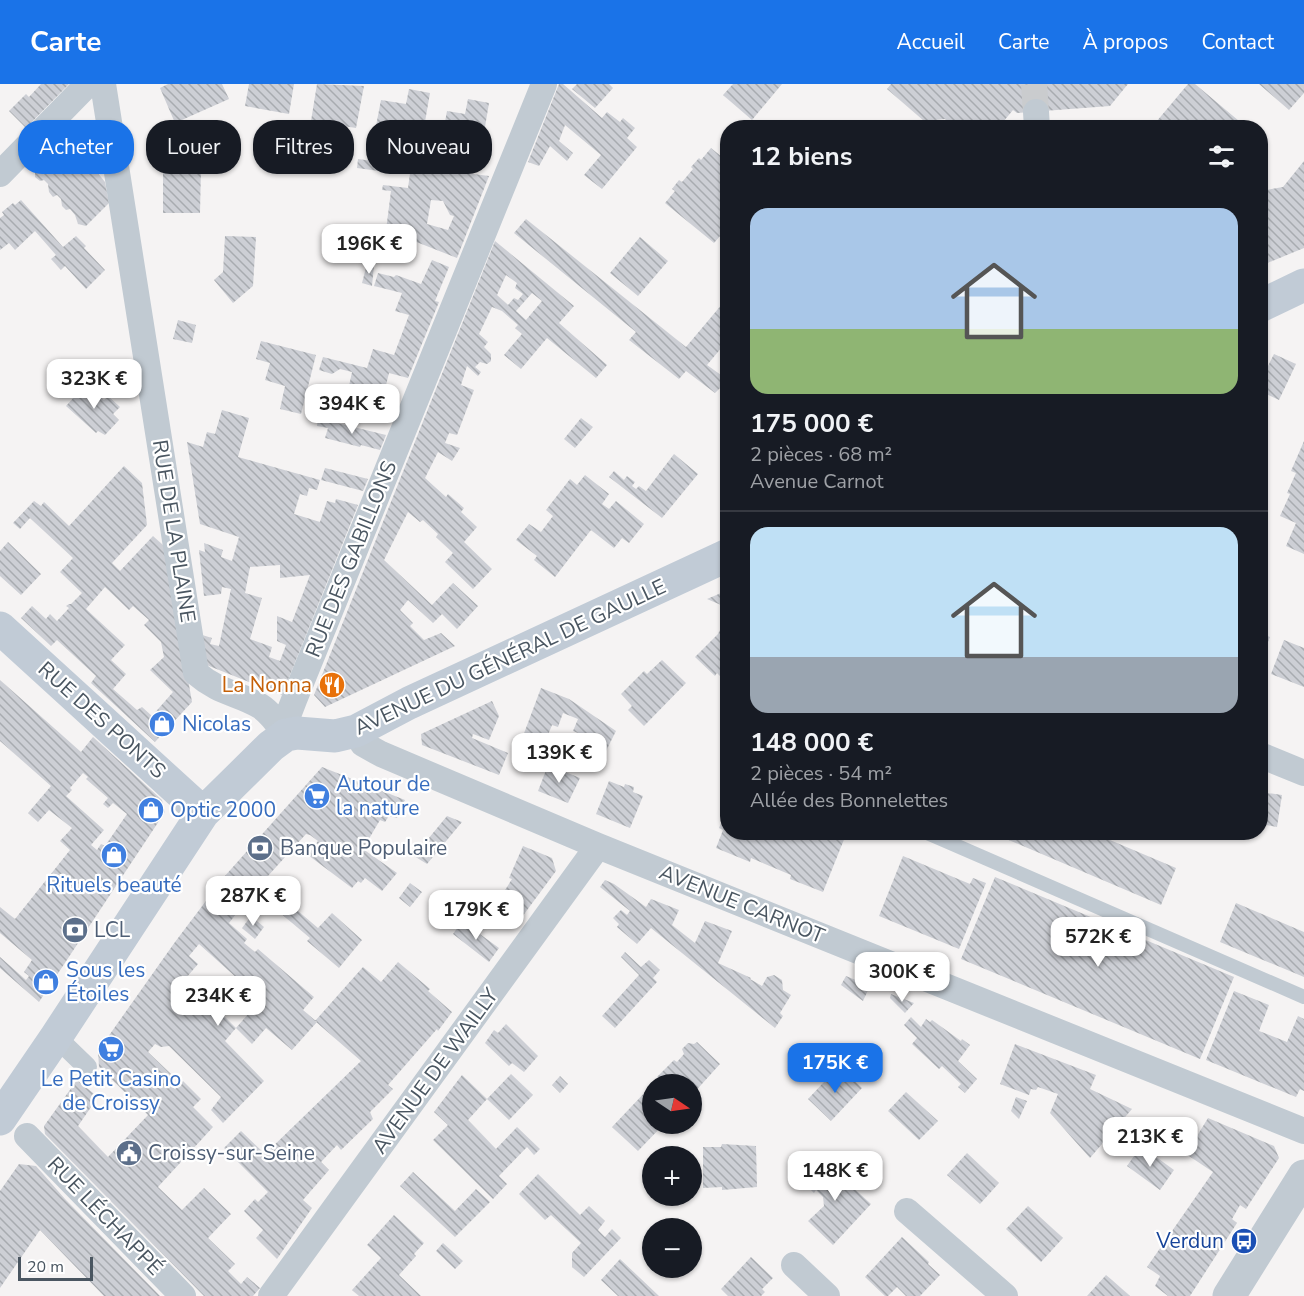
<!DOCTYPE html>
<html lang="fr">
<head>
<meta charset="utf-8">
<style>
  body { margin:0; font-family:"Nunito Sans",sans-serif; background:#20242c; color:#f1f3f6; height:100vh; display:flex; flex-direction:column; font-size:22px; white-space:nowrap }
  * { box-sizing:border-box; margin:0 }
  p { font-size:20px; color:#9ea1a6 }
  .icon { flex:none; width:33px; height:33px; fill:none; stroke:currentColor; stroke-width:2; stroke-linecap:round; stroke-linejoin:round }
  .map { position:relative; flex:1; overflow:hidden }
  .drawer { position:absolute; left:720px; top:36px; width:548px; height:720px; display:flex; flex-direction:column; background:#171b24; border-radius:24px; box-shadow:0 2px 4px #0004 }
  .drawer>* { flex:none }
  .banner { position:absolute; left:18px; top:36px; width:570px; height:54px; display:flex; gap:12px }
  .needle { width:39px; rotate:103deg }
  .tools { position:absolute; left:642px; top:990px; display:grid; gap:12px }
  .tools a { display:grid; place-items:center; width:60px; height:60px; border-radius:50%; background:#171b24; box-shadow:0 2px 4px #0004; font-size:30px }
  .scale { position:absolute; left:18px; bottom:15px; width:75px; box-sizing:border-box; padding-left:6px; border:3px solid #4a5661; border-top:0; font-size:16px; line-height:21px; white-space:nowrap; color:#4a5661; -webkit-text-stroke:4px #fff; paint-order:stroke }
  .price { position:absolute; translate:-50% -51px; padding:0 14px; border-radius:12px; background:#fff; color:#222; font-size:20px; line-height:39px; filter:drop-shadow(0 2px 3px #0008) }
  .price::after { content:''; position:absolute; left:50%; top:36px; width:18px; height:14px; margin-left:-9px; background:inherit; clip-path:polygon(0 0,100% 0,50% 100%) }
  .price.current { background:#1a73e8; color:#fff }
  ul { padding:0; list-style:none }
  li { display:grid; align-content:center; gap:12px; height:318px; padding:0 30px }
  li+li { border-top:2px solid #363941 }
  li span { display:grid; place-items:center; height:186px; border-radius:18px; color:#555 }
  li>.icon { margin-inline-start:auto }
  span .icon { width:108px; height:108px; fill:#fffc; stroke-width:1 }
  li b { font-size:26px }
  h2 { display:flex; justify-content:space-between; align-items:center; height:72px; padding:0 30px; font-size:26px }
  .chip { padding:0 21px; border-radius:24px; background:#171b24; box-shadow:0 2px 4px #0004; font-size:21px; line-height:54px }
  .chip.current { background:#1a73e8; color:#fff }
  header { display:flex; align-items:center; gap:36px; box-sizing:border-box; height:84px; padding:0 30px; background:#1a73e8; color:#fff }
  header strong { font-size:28px }
  nav { display:flex; gap:33px; margin-inline-start:auto; font-size:21px }
  .map>svg:first-child { display:block }
  .building { fill:url(#building-back-hatch); fill-rule:evenodd }
  .lines { fill:none; stroke-linecap:round; stroke-linejoin:round }
  .minor-tunnel { stroke:#caccce; stroke-width:26; stroke-dasharray:26 13; stroke-linecap:butt }
  .service { stroke:#c1cad2; stroke-width:14 }
  .pedestrian { stroke:#c1cad2; stroke-width:20 }
  .minor { stroke:#c1cad2; stroke-width:26 }
  .tertiary { stroke:#c1cad2; stroke-width:33 }
  .secondary { stroke:#c1cbd6; stroke-width:33 }
  .labels { text-anchor:middle; dominant-baseline:central; stroke-width:4.5; stroke-linejoin:round; paint-order:stroke }
  .street-label { font-size:21px; fill:#4a5661; stroke:#fff }
  .food-label { font-size:21px; fill:#c56008; stroke:#fff; text-anchor:end }
  .shop-label { font-size:21px; fill:#366cbe; stroke:#fff; text-anchor:start }
  .service-label { font-size:21px; fill:#4e5e75; stroke:#fff; text-anchor:start }
  .transit-label { font-size:21px; fill:#164399; stroke:#fff; text-anchor:end }
</style>
</head>
<body>
<header>
<strong>Carte</strong>
<nav><a>Accueil</a><a>Carte</a><a>À propos</a><a>Contact</a></nav>
</header>
<div class="map">
<svg width="1304" height="1212" viewBox="0 0 1304 1212">
  <defs>
    <pattern id="building-back-hatch" width="6" height="6" patternUnits="userSpaceOnUse" patternTransform="scale(1.5)"><rect width="6" height="6" fill="#cdcfd5"/><path d="M-1 5l2 2M0 0l6 6M5-1l2 2" fill="none" stroke="#a8abb0"/></pattern>
  </defs>
  <rect width="100%" height="100%" fill="#f5f3f3"/>
  <path class="building" d="M41,0H69L26,44L9,27L26,10L29,13Z
    M168,0H222L229,15L175,39L160,4Z
    M249,0H294L289,30L245,22Z
    M317,0L364,2L356,44L311,37Z
    M559,0H563L602,34L607,28L620,38L623,34L635,44L627,54L637,63L602,105L584,91L601,71L565,41L559,57L573,69L567,77L550,62L539,82L528,78Z
    M577,0H609L613,4L595,24L572,5Z
    M733,0H782L752,36L723,11Z
    M891,0H1128L1110,22L1017,29L1013,26L1003,38L1008,44H955L945,35L924,37L887,5Z
    M1188,0H1195L1239,37L1234,44H1151Z
    M1259,0H1304V9L1289,26Z
    M409,5L430,9L422,55L375,47L381,16L406,20Z
    M468,15L489,19L482,61L442,54L447,27L465,30Z
    M68,45L77,52L80,63L82,62L86,66L89,79L105,98L109,119L86,142L78,140L75,131L70,125L66,126L62,122L61,115L57,111L53,113L49,108L48,100L44,96L40,97L35,93V85L32,82Z
    M711,64L728,78V105L722,111L728,116V143L714,159L665,119L675,107L672,105L679,96L682,98L693,85L691,83L699,74L701,76Z
    M358,75L387,79L386,88L357,84Z
    M1304,77V164L1260,182V107L1283,103Z
    M411,82L489,92L457,174L386,146L391,107L382,106L383,101L408,104ZM431,116L443,117L450,131L454,132L448,146L427,140Z
    M163,85H201L200,129H163Z
    M21,116L63,163L76,152L86,162L84,164L105,186L86,205L65,182L61,186L51,175L56,171L35,147L15,166L9,159L0,166V134L4,131L2,128L13,119L15,121Z
    M526,135L686,263L728,213V256L707,281L728,296V308L721,303L715,309L686,287L679,295L629,256L636,248L514,149Z
    M225,152L256,153L253,202L233,219L214,196L223,188Z
    M640,153L668,177L638,212L610,189Z
    M495,157L574,222L559,239L607,281L596,294L547,254L521,285L504,271L522,250L515,244L518,241L502,227L492,223L479,250L488,258L484,263L491,270V277L487,280L480,278L475,283L481,288L478,292L467,282L461,301L474,306L457,351L449,349L445,359L460,364L452,377L438,368L425,394L446,413L448,410L464,424L461,428L477,443L464,458L492,485L473,505L445,478L453,469L436,453L438,450L423,436L420,438L408,428L384,476L432,521L453,499L478,522L457,545L442,530L433,539L408,516L400,526L413,539L410,542L424,556L441,549L455,562L325,623L314,611ZM506,191L517,199L515,204L523,210L518,216L514,214L508,221L497,211ZM532,209L542,217L526,236L516,227Z
    M432,176L449,183L435,217L439,218L408,294L389,289L380,325L363,321L359,336L335,330L339,314L346,316L352,288L340,285L332,290L319,286L323,273L367,284L373,265L394,271L409,231L395,227L402,209L374,202L378,189L394,193L396,191L421,200Z
    M367,180L374,181L372,202L362,199Z
    M178,236L196,241L192,259L173,255Z
    M261,257L316,271L301,330L280,325L285,302L265,296L270,279L256,275Z
    M1274,270L1296,280L1279,316L1260,307V288L1264,290Z
    M86,300L104,316L108,312L120,323L113,330L119,336L105,351L98,347L96,349L66,322Z
    M222,326L249,334L238,373L320,396L317,406L309,404L307,412L300,410L294,430L320,438L327,417L335,419L336,415L358,421L282,611L204,580L199,550L212,554L210,560L219,562L231,505L222,503L221,510L204,512L199,466L205,468L204,459L223,466L221,473L232,477L239,453L200,440L187,358L203,363L207,348L215,350ZM280,481V494L310,491L292,538L277,532V557L286,561L280,577L269,573L272,563L250,555L262,514L245,509L250,483Z
    M318,334L321,335L386,351L380,366L361,361L360,363L325,354L328,344L317,342Z
    M581,334L593,343L575,364L564,355Z
    M1260,339L1267,342L1260,358Z
    M1304,357V470L1286,462L1296,439L1280,432L1290,410L1287,409L1296,389L1291,387Z
    M674,370L698,390L662,434L609,393L614,387L624,396L627,392L635,398L632,402L636,405L639,402L646,407Z
    M124,382L142,399L147,441L112,479L120,487L153,452L165,463L192,618L155,658L91,599L96,592L57,556L51,562L21,534L32,522L46,535L50,530L57,537L69,524L66,522L69,520H71L82,509L60,488L73,474L30,434L20,445L13,439L34,417L41,422L44,418L69,442ZM105,503L129,526L133,522L149,536L144,541L161,558L164,573L150,586L173,608L152,632L142,623L137,626L113,605L126,590L111,576L125,561L86,525Z
    M325,384L368,395L363,407L321,396Z
    M585,391L609,410L602,420L609,425L616,417L644,440L629,459L622,454L614,464L591,446L555,493L534,476L537,472L516,456L529,440L541,448L553,432L546,426L570,395L577,401Z
    M8,458L41,490L21,511L0,492V467Z
    M728,506V524L707,515Z
    M728,530V600L717,589L715,592L695,573L718,550Z
    M1260,549L1270,553L1260,577Z
    M1284,556L1304,564V603L1271,590Z
    M662,576L686,599L644,642L628,626L632,622L621,610L644,587L647,590Z
    M0,596L81,668L93,653L162,716L165,728L39,918L0,884V873L26,896L29,892L24,888L32,876L0,849V823L15,835L70,766L60,757L72,744L49,726L38,738L28,729L51,702L0,657ZM83,689L88,693L86,695L108,714L103,720L108,724L113,719L127,730L105,762L101,760L97,766L91,761L104,746L66,712L72,706L70,704Z
    M541,604L569,615L616,647L603,673L574,660L578,649L573,647L578,635L563,629L558,643L552,641L548,651L558,654L553,667L542,663L538,677L517,668Z
    M492,617L499,632L489,656L473,650L472,654L508,669L499,691L422,661L421,650Z
    M548,681L580,694L568,719L538,707Z
    M322,683L405,716L397,734L389,732L385,738L380,736L363,765L397,789L382,807L365,794L361,799L358,797L352,804L308,771L318,757L310,751L306,750L267,793L281,805L277,809L318,844L332,829L362,856L339,884L307,857L310,854L254,807L229,839L247,855L244,859L255,868L258,865L314,913L303,926L317,938L292,966L266,944L252,960L236,944L249,929L247,926L258,913L199,860L189,872L198,880L186,894L236,944L225,957L264,997L223,1039L211,1026L221,1013L169,962L161,963L155,960L148,968L171,990L166,997L175,1005L183,997L201,1015L193,1023L213,1043L158,1103L182,1126L204,1104L231,1130L208,1154L235,1180L228,1187L241,1200L247,1193L260,1204L253,1212H204L45,1050L44,1042L77,996L98,1013L78,1042L108,1073L148,1031L99,983L98,967L175,858L224,793Z
    M609,697L624,703L625,700L634,703L633,708L643,712L630,744L596,730Z
    M1260,708L1282,711L1277,743L1260,740Z
    M727,724L728,748H847L823,808L790,795L791,791L751,774L750,778L716,764L723,746L719,744Z
    M447,732L462,738L427,780L414,772Z
    M990,748H1091L1176,784L1161,821Z
    M523,762L552,774L556,787L519,837L495,822L512,795L509,794Z
    M903,772L970,800L973,794L986,799L959,865L879,832Z
    M995,793L1234,893L1200,975L961,875Z
    M605,796L614,800L646,823L651,815L679,826L672,841L695,859L705,837L732,847L718,879L751,894L750,895L762,902L767,893L774,891L782,896L783,906L791,911L780,929L783,932L775,944L651,844L637,860L617,843L619,840L613,834L621,826L627,831L630,827L600,803Z
    M410,799L422,808L410,823L399,814Z
    M1236,819L1304,848V893L1220,858Z
    M442,822L453,831L441,845L431,836Z
    M251,832L264,843L255,855L242,844Z
    M462,837L499,864L489,878L453,850Z
    M625,868L641,883L649,876L660,886L653,894L657,898L615,944L602,932L639,891L621,873Z
    M398,878L430,905L428,907L452,928L438,947L437,945L388,1001L393,1005L370,1028L373,1035L341,1066L337,1061L321,1078L329,1086L303,1116L312,1124L277,1175L256,1154L263,1146L244,1127L255,1115L258,1118L268,1108L224,1064L241,1047L265,1070L361,977L315,937L363,883L381,898Z
    M846,892L870,902L863,917L841,901Z
    M1234,907L1269,921L1259,947L1287,958L1298,932L1304,935V1007L1300,1005L1296,1013L1206,976Z
    M891,910L914,919L905,929L890,914Z
    M911,933L921,943L926,935L930,938L932,936L961,957L962,955L970,961L958,977L977,995L965,1009L958,1003L961,1000L942,982L939,985L912,960L917,954L904,941Z
    M506,940L538,972L524,988L512,979L509,982L485,959L494,946L498,949Z
    M697,958L720,980L692,1011V1000H666L657,993L674,976L677,978L684,970L682,965L688,959L694,960Z
    M1015,960L1096,991L1090,1005L1132,1025L1090,1074L1050,1029L1058,1010L1038,1003L1036,1006L1031,1005L1029,1011L1000,1000Z
    M839,982L862,1004L831,1037L808,1015Z
    M511,990L533,1011L509,1036L487,1015L468,1036L496,1065L517,1043L540,1065L534,1071L527,1063L499,1092L507,1100L493,1115L433,1056L448,1041L434,1028L462,991L487,1015Z
    M560,992L568,1000L560,1009L552,1001Z
    M649,1004L652,1007V1040H664L638,1067L612,1043Z
    M906,1008L938,1037L919,1056L888,1027Z
    M1016,1013L1027,1017L1019,1035L1011,1027Z
    M1208,1034L1274,1062L1279,1074L1246,1125L1240,1121L1232,1135L1237,1139L1190,1212H1168L1155,1202L1160,1192L1147,1183L1213,1088L1186,1070Z
    M722,1060L756,1062L757,1103L722,1106V1103L703,1104V1063H721Z
    M1141,1062L1174,1086L1160,1106L1127,1082Z
    M967,1069L999,1099L980,1120L947,1091Z
    M823,1076L871,1120L833,1161L808,1137L824,1122L823,1113L816,1106L814,1109L802,1097Z
    M19,1080L36,1082L65,1115L160,1212H104L40,1146L0,1204V1107Z
    M413,1088L455,1127L476,1105L490,1118L455,1153L400,1102Z
    M538,1090L580,1131L589,1122L605,1137L598,1146L605,1153L612,1145L621,1154L584,1193L572,1183V1169L581,1159L551,1131L545,1136L519,1110Z
    M1028,1122L1063,1154L1041,1178L1006,1145Z
    M394,1131L424,1159L414,1170L416,1172L399,1191L421,1212H359L352,1206L381,1174L367,1161Z
    M902,1153L929,1178L928,1180L940,1191L920,1212H906L897,1203L888,1212H885L865,1193Z
    M443,1159L463,1177L455,1185L436,1167Z
    M751,1173L773,1194L762,1205L765,1208L761,1212H728L721,1205Z
    M620,1175L659,1212H618L601,1196Z
    M1106,1191L1112,1196L1130,1212H1087Z"/>
  <g class="lines">
    <path class="minor-tunnel" d="M1034,0L1036,28"/>
    <path class="service" d="M925,748L1304,913"/>
    <path class="pedestrian" d="M56,953L87,983"/>
    <path class="minor" d="M103,0L196,589C219,609 238,609 260,622C271,629 279,641 286,651
      M1036,28L1037,44
      M0,90L88,0
      M356,647L363,660L381,670L598,762L1304,1047
      M286,651L289,629L294,616L544,0
      M1260,671L1304,689
      M27,1052L183,1212
      M907,1127L1005,1212
      M794,1181L827,1212
      M271,1212L598,762"/>
    <path class="tertiary" d="M1229,1212L1304,1092"/>
    <path class="secondary" d="M1260,222L1304,201
      M0,544L203,729
      M0,1035L56,953L203,729L271,662L286,651L297,649L335,652L356,647L409,619L728,471"/>
  </g>
  <defs>
    <symbol id="restaurant-disc" viewBox="-11 -11 22 22"><circle r="9.5" fill="#e8710a" stroke="#fff"/><path d="M-5-6h1v4h1v-4h1v4h1v-4h1v5L-1.5 .5V6h-2V.5L-5-1ZM5-6V6H3V1.5H1.5Q1.5-4 5-6Z" fill="#fff"/></symbol>
    <symbol id="shop-disc" viewBox="-11 -11 22 22"><circle r="9.5" fill="#3f7fe0" stroke="#fff"/><path d="M-5-2.5h2.3a2.7 3.5 0 0 1 5.4 0H5L5.5 6h-11ZM-1.5-2.5h3a1.5 2.3 0 0 0-3 0Z" fill="#fff"/></symbol>
    <symbol id="supermarket-disc" viewBox="-11 -11 22 22"><circle r="9.5" fill="#3f7fe0" stroke="#fff"/><path d="M-6-5.5h2.5l.6 2H6L4.5 2H-2.5L-4.4-4H-6ZM-1.5 3.2a1.3 1.3 0 1 0 .1 0ZM3 3.2a1.3 1.3 0 1 0 .1 0Z" fill="#fff"/></symbol>
    <symbol id="bank-disc" viewBox="-11 -11 22 22"><circle r="9.5" fill="#5c6f8a" stroke="#fff"/><path d="M-6-4H6V4H-6ZM0-2.3a2.3 2.3 0 1 0 0 4.6a2.3 2.3 0 1 0 0-4.6Z" fill="#fff"/></symbol>
    <symbol id="civic-disc" viewBox="-11 -11 22 22"><circle r="9.5" fill="#5c6f8a" stroke="#fff"/><path d="M-.6-6.5H3V-4.5H.6V-3L4-1V1h2V6H-6V1h2V-1L-.6-3ZM-1.2 2.5V6h2.4V2.5Z" fill="#fff"/></symbol>
    <symbol id="bus-disc" viewBox="-11 -11 22 22"><circle r="9.5" fill="#1a4fb4" stroke="#fff"/><path d="M-5-6H5V4H4V6H2V4H-2V6H-4V4H-5ZM-3.5-4V0h7V-4ZM-3.5 1.2v1.5H-2V1.2ZM2 1.2v1.5H3.5V1.2Z" fill="#fff"/></symbol>
  </defs>
  <g fill-rule="evenodd">
    <use href="#restaurant-disc" x="317" y="586" width="30" height="30"/>
    <use href="#shop-disc" x="147" y="625" width="30" height="30"/>
    <use href="#supermarket-disc" x="302" y="697" width="30" height="30"/>
    <use href="#shop-disc" x="136" y="711" width="30" height="30"/>
    <use href="#bank-disc" x="245" y="749" width="30" height="30"/>
    <use href="#shop-disc" x="99" y="756" width="30" height="30"/>
    <use href="#bank-disc" x="60" y="831" width="30" height="30"/>
    <use href="#shop-disc" x="31" y="883" width="30" height="30"/>
    <use href="#supermarket-disc" x="96" y="950" width="30" height="30"/>
    <use href="#civic-disc" x="114" y="1054" width="30" height="30"/>
    <use href="#bus-disc" x="1229" y="1142" width="30" height="30"/>
  </g>
  <g class="labels">
    <g class="street-label">
      <text transform="translate(174 447) rotate(81)">RUE DE LA PLAINE</text>
      <text transform="translate(351 475) rotate(-68)">RUE DES GABILLONS</text>
      <text transform="translate(510 573) rotate(-25)">AVENUE DU GÉNÉRAL DE GAULLE</text>
      <text transform="translate(102 636) rotate(42)">RUE DES PONTS</text>
      <text transform="translate(742 820) rotate(22)">AVENUE CARNOT</text>
      <text transform="translate(435 987) rotate(-54)">AVENUE DE WAILLY</text>
      <text transform="translate(105 1132) rotate(46)">RUE LÉCHAPPÉ</text>
    </g>
    <g class="food-label">
      <text x="312" y="601">La Nonna</text>
    </g>
    <g class="shop-label">
      <text x="182" y="640">Nicolas</text>
      <text x="336" y="700">Autour de<tspan x="336" dy="24">la nature</tspan></text>
      <text x="170" y="726">Optic 2000</text>
      <text x="114" y="801" text-anchor="middle">Rituels beauté</text>
      <text x="66" y="886">Sous les<tspan x="66" dy="24">Étoiles</tspan></text>
      <text x="111" y="995" text-anchor="middle">Le Petit Casino<tspan x="111" dy="24">de Croissy</tspan></text>
    </g>
    <g class="service-label">
      <text x="280" y="764">Banque Populaire</text>
      <text x="94" y="846">LCL</text>
      <text x="148" y="1069">Croissy-sur-Seine</text>
    </g>
    <g class="transit-label">
      <text x="1224" y="1157">Verdun</text>
    </g>
  </g>
</svg>
<div class="tools">
<a><svg class="needle" viewBox="-14 -14 28 28"><path d="M0-13l5 13h-10z" fill="#e53935"/><path d="M0 13l5-13h-10z" fill="#9ea1a6"/></svg></a>
<a>+</a>
<a>−</a>
</div>
<div class="scale">20 m</div>
<b class="price" style="left:369px;top:191px">196K €</b>
<b class="price" style="left:94px;top:326px">323K €</b>
<b class="price" style="left:352px;top:351px">394K €</b>
<b class="price" style="left:559px;top:700px">139K €</b>
<b class="price" style="left:253px;top:843px">287K €</b>
<b class="price" style="left:476px;top:857px">179K €</b>
<b class="price" style="left:1098px;top:884px">572K €</b>
<b class="price" style="left:902px;top:919px">300K €</b>
<b class="price" style="left:218px;top:943px">234K €</b>
<b class="price current" style="left:835px;top:1010px">175K €</b>
<b class="price" style="left:1150px;top:1084px">213K €</b>
<b class="price" style="left:835px;top:1118px">148K €</b>
<div class="banner">
<a class="chip current">Acheter</a>
<a class="chip">Louer</a>
<a class="chip">Filtres</a>
<a class="chip">Nouveau</a>
</div>
<section class="drawer">
<h2>12 biens<svg class="icon" aria-label="filters" viewBox="0 0 24 24"><path d="M4 7h16M4 17h16"/><circle cx="9" cy="7" r="2"/><circle cx="15" cy="17" r="2"/></svg></h2>
<ul>
<li><span style="background:linear-gradient(#a9c7e8 65%,#8fb573 0)"><svg class="icon" aria-label="home" viewBox="0 0 24 24"><path d="M3 11l9-7 9 7M6 9v11h12V9"/></svg></span><div><b>175 000 €</b><p>2 pièces · 68 m²</p><p>Avenue Carnot</p></div></li>
<li><span style="background:linear-gradient(#bfe0f5 70%,#9aa5b1 0)"><svg class="icon" aria-label="home" viewBox="0 0 24 24"><path d="M3 11l9-7 9 7M6 9v11h12V9"/></svg></span><div><b>148 000 €</b><p>2 pièces · 54 m²</p><p>Allée des Bonnelettes</p></div></li>
</ul>
</section>
</div>
</body>
</html>
